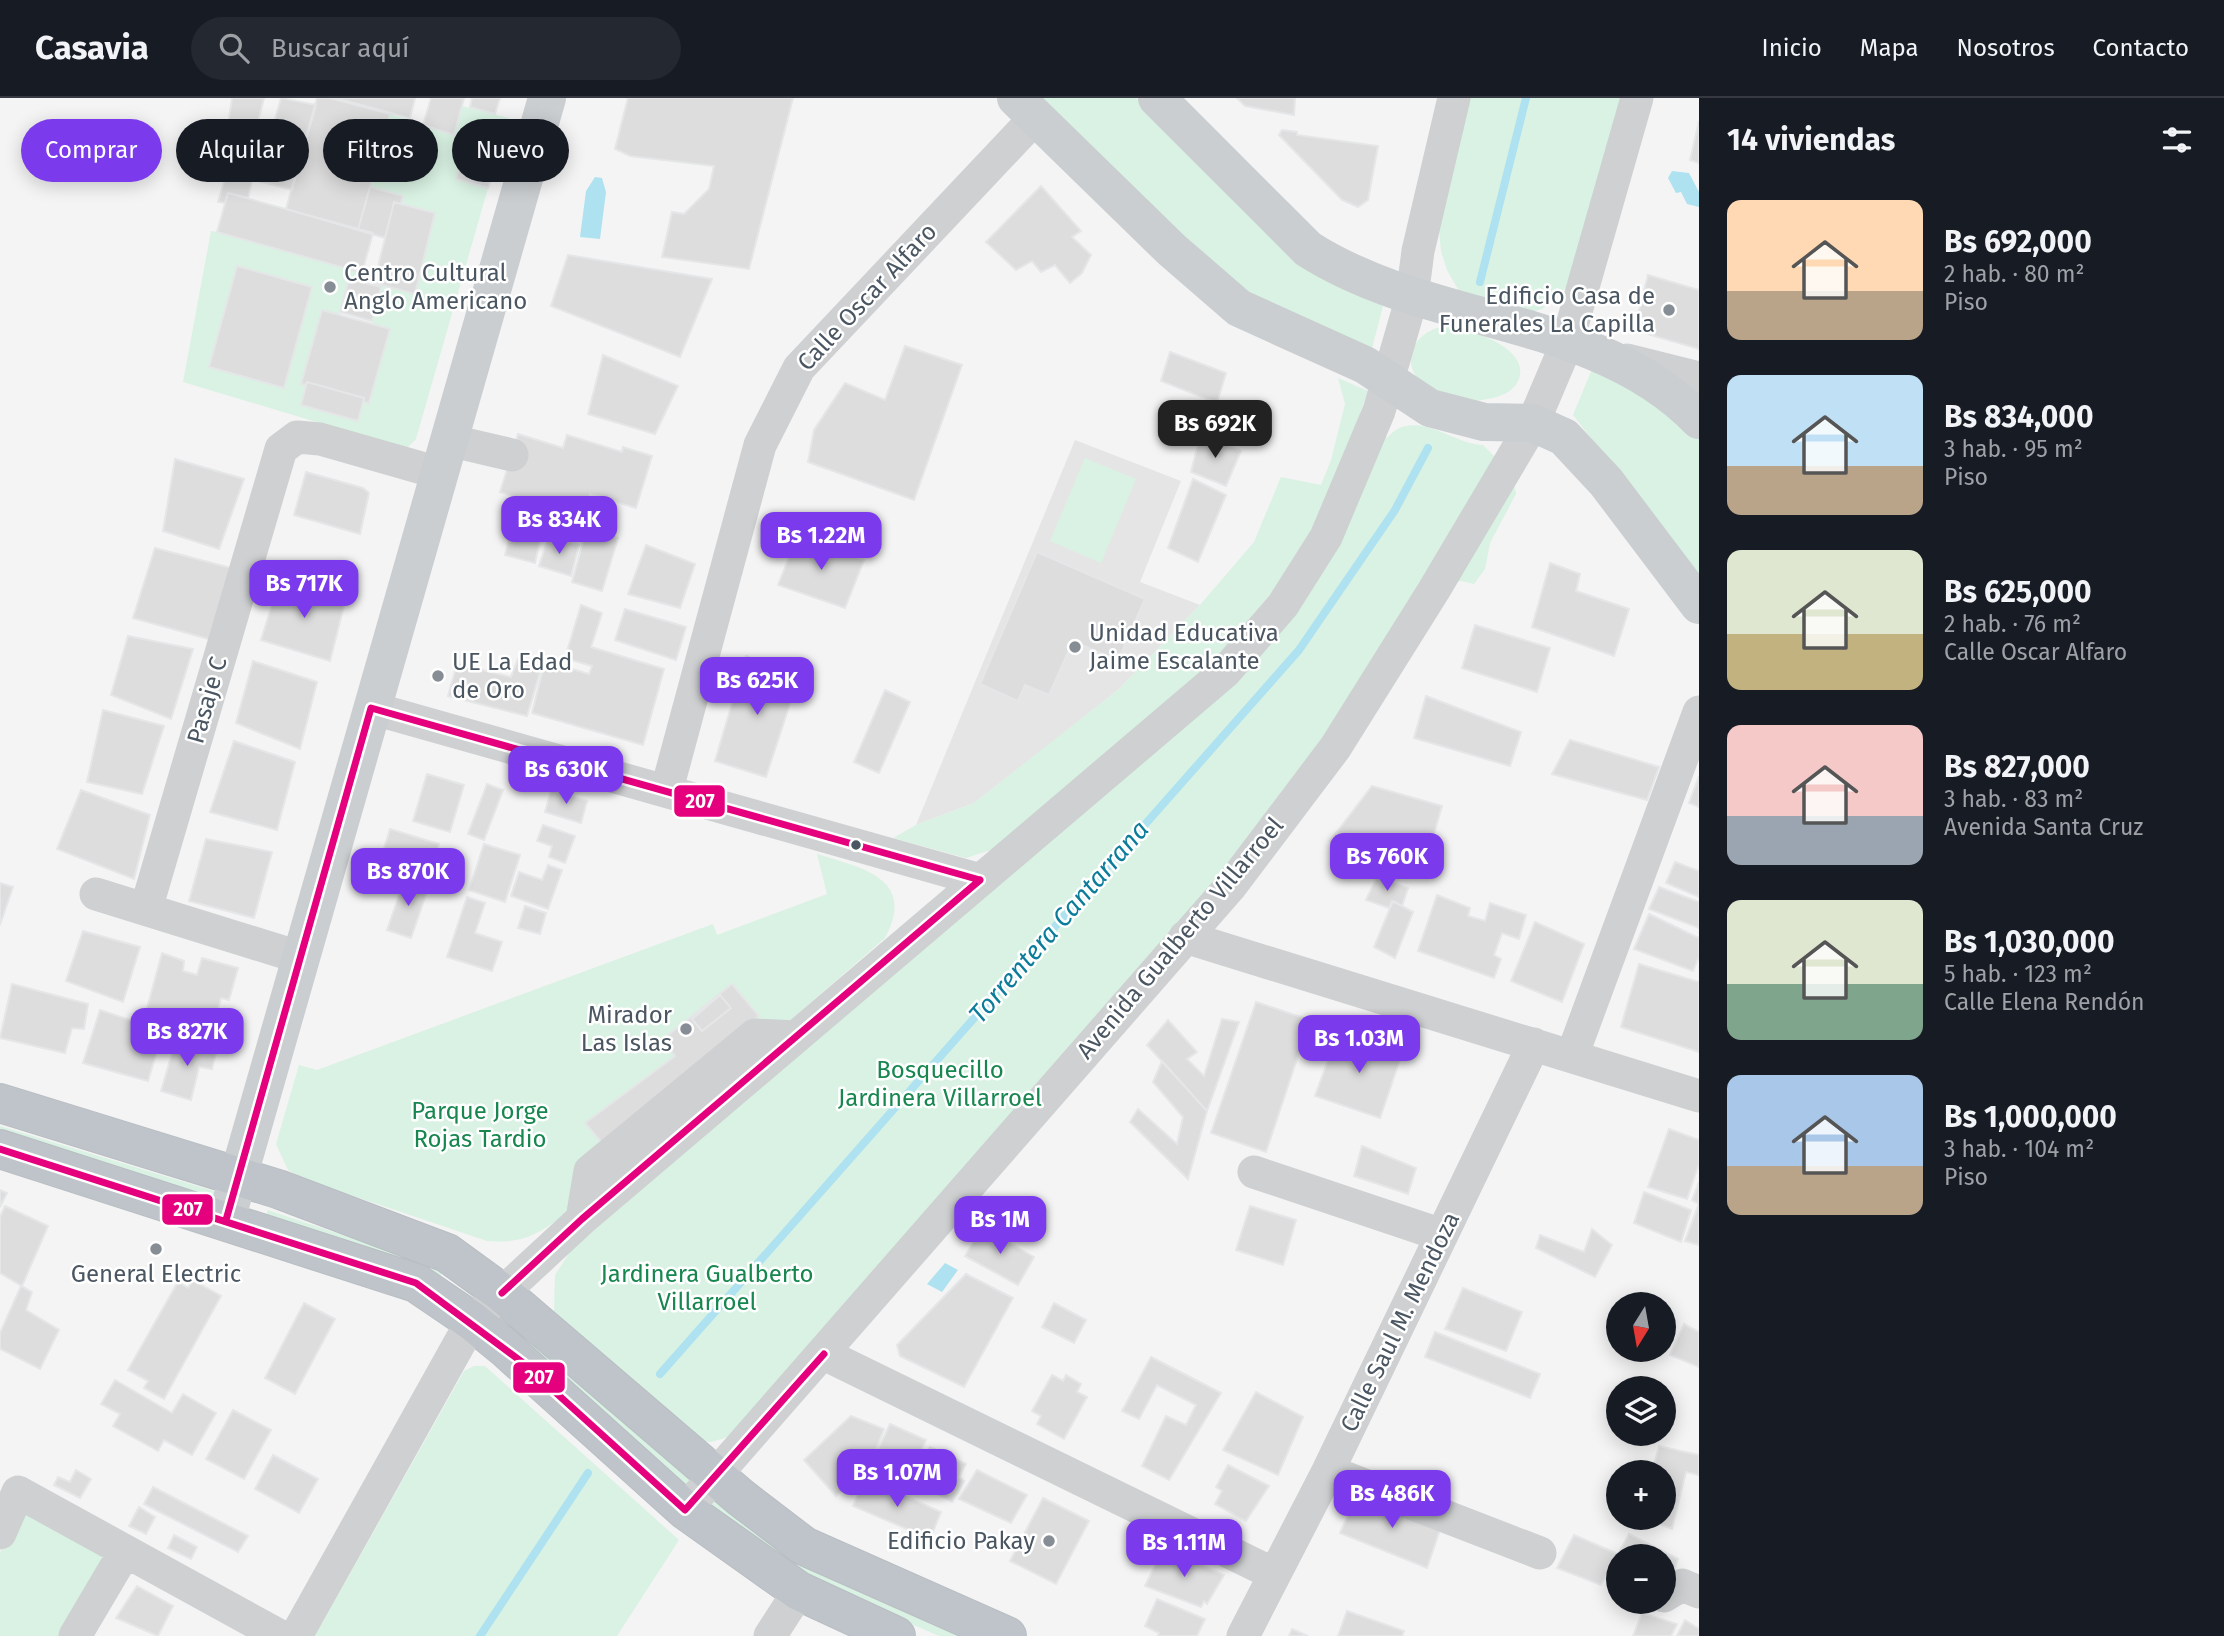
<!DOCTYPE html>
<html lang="es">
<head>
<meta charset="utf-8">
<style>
  body { margin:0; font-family:"Fira Sans",sans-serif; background:#242831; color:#f1f3f6; height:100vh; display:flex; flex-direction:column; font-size:26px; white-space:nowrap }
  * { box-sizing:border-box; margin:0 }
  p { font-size:23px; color:#9ea1a6 }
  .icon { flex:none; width:38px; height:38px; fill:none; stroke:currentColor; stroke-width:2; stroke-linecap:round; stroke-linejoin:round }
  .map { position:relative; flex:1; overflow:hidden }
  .details { display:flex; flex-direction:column; background:#171b24; width:525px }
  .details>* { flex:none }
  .banner { position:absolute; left:21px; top:21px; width:665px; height:63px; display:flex; gap:14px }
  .needle { width:46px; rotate:191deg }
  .fabs { position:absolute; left:1606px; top:1194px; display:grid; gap:14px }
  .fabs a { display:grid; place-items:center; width:70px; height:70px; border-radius:50%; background:#171b24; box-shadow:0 4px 18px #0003; font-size:35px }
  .price { position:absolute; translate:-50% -60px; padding:0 16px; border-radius:14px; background:#7c3aed; color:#fff; font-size:23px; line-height:46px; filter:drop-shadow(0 2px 4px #0008) }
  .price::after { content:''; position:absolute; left:50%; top:42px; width:21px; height:16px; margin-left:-10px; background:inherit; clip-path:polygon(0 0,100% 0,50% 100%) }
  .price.active { background:#222; color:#fff }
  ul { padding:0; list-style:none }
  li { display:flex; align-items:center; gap:21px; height:175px; padding:0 28px }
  li span { display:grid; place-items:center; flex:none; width:196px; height:140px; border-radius:14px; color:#555 }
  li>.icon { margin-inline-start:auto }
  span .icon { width:84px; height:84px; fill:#fffc; stroke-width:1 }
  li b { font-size:30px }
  h2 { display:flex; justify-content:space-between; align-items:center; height:84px; padding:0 28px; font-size:30px }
  .pill { padding:0 24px; border-radius:32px; background:#171b24; box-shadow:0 4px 18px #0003; font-size:24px; line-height:63px }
  .pill.active { background:#7c3aed; color:#fff }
  header { display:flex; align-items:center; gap:42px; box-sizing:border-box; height:98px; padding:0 35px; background:#171b24; border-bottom:2px solid #363941 }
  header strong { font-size:33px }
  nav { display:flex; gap:38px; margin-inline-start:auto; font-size:24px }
  .search { width:490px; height:63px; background:#242831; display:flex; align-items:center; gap:18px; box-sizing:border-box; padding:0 24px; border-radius:38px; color:#9ea1a6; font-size:26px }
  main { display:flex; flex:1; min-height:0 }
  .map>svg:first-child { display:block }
  .education { fill:#e6e5e6 }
  .green { fill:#d9f2e3 }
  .water { fill:#aee2f0 }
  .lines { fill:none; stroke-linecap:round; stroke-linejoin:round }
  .stream { stroke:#aee2f0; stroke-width:8 }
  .building { fill:#ddddde; stroke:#e5e6e7; stroke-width:2 }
  .highway-casing { stroke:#b9bec3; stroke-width:40 }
  .minor { stroke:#ced0d2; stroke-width:33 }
  .major { stroke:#caced1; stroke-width:38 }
  .highway { stroke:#bec4c9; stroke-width:38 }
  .bus-1-casing { stroke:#fff; stroke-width:12 }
  .bus-1 { stroke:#e5007d; stroke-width:7 }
  .poi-dot { fill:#868d94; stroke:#fff; stroke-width:2.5 }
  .bus-dot { fill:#4a5661; stroke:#fff; stroke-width:2.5 }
  .labels { text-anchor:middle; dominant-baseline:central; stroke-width:5; stroke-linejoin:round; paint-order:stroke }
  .poi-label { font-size:24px; fill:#4a5661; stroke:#fff; text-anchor:start }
  .street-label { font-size:24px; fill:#4a5661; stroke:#fff }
  .park-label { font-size:24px; fill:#17864f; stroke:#fff }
  .water-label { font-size:26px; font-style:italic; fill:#0c7c9b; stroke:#fff }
  .line-badge { stroke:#fff; stroke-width:2.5 }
  .badge-label { font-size:19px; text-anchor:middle; font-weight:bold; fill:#fff }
</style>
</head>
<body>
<header>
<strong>Casavia</strong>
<div class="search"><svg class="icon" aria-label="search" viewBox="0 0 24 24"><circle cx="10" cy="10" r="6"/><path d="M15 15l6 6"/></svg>Buscar aquí</div>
<nav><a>Inicio</a><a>Mapa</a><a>Nosotros</a><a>Contacto</a></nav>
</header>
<main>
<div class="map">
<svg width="1699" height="1538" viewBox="0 0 1699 1538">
  <rect width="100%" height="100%" fill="#f4f4f4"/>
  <path class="education" d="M1075,342L1181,383L1140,484L1200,507L1119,591L1050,646L974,705L916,727Z"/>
  <path class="green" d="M1032,0H1136L1228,87L1349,191L1383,208L1370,258L1239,190Z
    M1467,0H1622L1570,186L1542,211L1522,216L1459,193L1447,172L1441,153L1438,122Z
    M462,8L509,20L499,59L464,51L456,81L488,90L416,341L406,351L183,284L211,133L217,134L362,175L359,183L349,181L339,217L321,213L301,286L306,287L301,307L358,323L364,304L370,305L390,232L372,226L382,187L435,115L401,106L403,98L370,89L390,16L453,36Z
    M1452,227C1472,233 1533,251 1518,283C1512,295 1500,299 1487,301C1477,303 1465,306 1455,303C1445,300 1420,285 1415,277C1400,249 1427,228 1452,227Z
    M1592,271L1620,276L1699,340V480L1573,317Z
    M1338,280L1368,293L1360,315L1387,340C1414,308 1452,346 1483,347L1512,376L1516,396L1490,445L1485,471L1474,486L1461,483L1430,489L1327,675L735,1337L711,1344L697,1342L554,1213L555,1177L572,1151L1214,600L1321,421L1280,485L1208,569L1000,749L966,760L893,740L916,727L974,705L1119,591L1200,507L1254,444L1281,379L1321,387L1331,362L1345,306Z
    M1085,360L1136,381L1101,465L1050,443Z
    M817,756C862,770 917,780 885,840L573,1111C540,1134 528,1146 487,1143L303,1081L288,1072L276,1046L299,967L317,972L713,826L717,837L827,796Z
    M0,1028L217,1094L214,1104L0,1039Z
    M268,1112L443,1171L439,1182L264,1123Z
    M528,1237L693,1382L684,1393L518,1247Z
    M474,1268H485L679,1442L617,1538H315L464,1273Z
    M715,1402L969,1538H939L810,1482L708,1411Z
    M28,1410L108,1457L66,1538H0V1455L18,1414Z"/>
  <path class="water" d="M1672,73L1689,75L1699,94V109L1687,106L1681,94L1676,95L1668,80Z
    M595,79L602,80L606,94L600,141L580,139L586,93Z
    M945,1165L958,1172L942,1194L927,1186Z"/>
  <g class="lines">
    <path class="stream" d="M1480,184L1526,0
      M660,1276L1299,552L1395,412L1428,350
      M480,1538L588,1375"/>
  </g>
  <path class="building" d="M232,0H264L245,74L222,69Z
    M281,0L316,7L292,92L258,83Z
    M317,0H330L390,16L358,132L286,111Z
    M335,0H415L410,20Z
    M431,0H464L454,37L423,27Z
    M472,0H500L495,16L470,9Z
    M628,0H793L749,171L662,159L672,114L684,116L709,91L714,68L630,58L615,51Z
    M1237,0H1295L1294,17L1245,8Z
    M1699,23V65L1690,62Z
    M1282,32L1297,34V37L1378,48L1368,102L1358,109L1342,102L1279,37Z
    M464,51L499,59L488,90L456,81Z
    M227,74L252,82L248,100L228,95L225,105L218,104Z
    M1041,88L1081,133L1072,139L1091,157L1082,175L1070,185L1055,167L1041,174L1032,163L1016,172L986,144Z
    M370,89L403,98L401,106L394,104L385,140L358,132Z
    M228,95L373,135L362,175L217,134Z
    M394,104L435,115L415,196L374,185Z
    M568,157L712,181L680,259L551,208Z
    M237,168L312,189L284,290L209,269Z
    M1648,177L1699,192V251L1634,232Z
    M349,181L381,189L372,223L340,214Z
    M322,212L390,231L369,305L364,304V300L307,284L306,287L301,286Z
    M905,248L962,267L914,402L808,364L814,332L845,285L885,302Z
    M1170,254L1226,275L1217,305L1161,283Z
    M603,257L678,288L655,336L588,316Z
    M307,284L364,300L358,323L301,307Z
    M1201,335L1241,353L1226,388L1191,374Z
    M518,336L563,350L567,337L622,354L623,349L652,358L636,410L590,396L583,420L500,394Z
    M175,361L244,381L219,451L163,433Z
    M306,374L363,390L369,395L360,436L294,417Z
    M1193,381L1226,397L1198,464L1168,450Z
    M517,408L545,418L535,465L505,457Z
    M587,430L618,440L602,493L572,484Z
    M798,437L864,462L845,510L778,487Z
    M549,438L579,447L571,478L539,468Z
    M646,447L695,466L680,510L628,496Z
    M155,450L235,471L212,542L133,520Z
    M1037,454L1145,501L1118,563L1073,543L1049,597L1025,587L1018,603L980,586Z
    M1550,465L1580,476L1576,493L1629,511L1614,558L1532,529Z
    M280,481L346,500L330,563L261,542Z
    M581,507L602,515L591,549L664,571L643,647L532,615L545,563L589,576L592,568L565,560Z
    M625,511L686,529L676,562L615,542Z
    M1475,527L1550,550L1537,594L1462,570Z
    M128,538L193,551L171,621L111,597Z
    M746,558L799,578L766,679L715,663Z
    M518,561L541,571L527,618L448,598L457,566L511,579Z
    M253,563L317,584L300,651L236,625Z
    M885,592L910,604L879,675L854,664Z
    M1426,598L1521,634L1510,668L1414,640Z
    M103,612L164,628L142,696L87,684Z
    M1570,642L1659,669L1647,702L1552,676Z
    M234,643L295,664L277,732L210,714Z
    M427,676L464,687L450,734L413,723Z
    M1699,678V709L1689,705Z
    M487,686L503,692L484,742L468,736Z
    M1372,688L1442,708L1424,770L1330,743Z
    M81,692L150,717L134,781L57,751Z
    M551,692L587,703L581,725L545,714Z
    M543,727L575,738L565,765L549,759L552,748L537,743Z
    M390,731L439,746L432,768L420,765L416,778L379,767Z
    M206,741L272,754L254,820L189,803Z
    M484,746L520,757L505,804L469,792Z
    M1675,764L1699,773V799L1666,785Z
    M548,767L562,772L548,811L511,798L519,774L542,782Z
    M1377,779L1408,790L1402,808L1392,803L1389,810L1366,802Z
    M405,780L429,788L411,840L387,832Z
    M0,785L13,789L0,827Z
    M1659,789L1699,804V830L1649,811Z
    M1437,797L1470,810L1468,818L1485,823L1490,805L1526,817L1519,841L1502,835L1494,857L1501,861L1494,880L1418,853Z
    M467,799L485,805L475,835L502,844L492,873L447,859Z
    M1393,803L1413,814L1395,860L1374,849Z
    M525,808L546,815L540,836L518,830Z
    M1649,816L1699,840V859L1693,873L1634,851Z
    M1535,824L1584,846L1562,904L1511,883Z
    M83,833L140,849L123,904L66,883Z
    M162,855L184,863L183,873L197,877L202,860L238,870L229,902L221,900L213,931L146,914Z
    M1639,866L1699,884V954L1621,929Z
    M12,886L88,906L84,931L72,930L65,955L0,940Z
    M732,886L759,918L602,1045L585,1025L675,958L662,942Z
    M720,897L731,910L702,933L692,921Z
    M1256,904L1310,922L1266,1054L1211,1035Z
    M100,912L163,933L148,983L83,965Z
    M1222,921L1239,924L1207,1013L1147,947L1168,922L1197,954L1187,961L1204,978Z
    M1338,935L1402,956L1380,1020L1315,998Z
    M176,942L217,951L212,971L199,969L191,1002L161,993Z
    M1162,963L1207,1013L1188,1081L1130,1024L1138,1011L1177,1046L1183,1019L1153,984Z
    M1669,1031L1699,1042V1066L1687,1101L1648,1089Z
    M1362,1048L1416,1070L1408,1096L1354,1078Z
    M1699,1084V1106L1692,1102Z
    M0,1092L7,1095L0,1109Z
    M1644,1094L1691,1112L1681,1144L1634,1125Z
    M5,1108L48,1128L22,1188L0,1175V1119Z
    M1250,1108L1296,1122L1283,1167L1236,1152Z
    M1698,1108H1699V1147L1685,1143Z
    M982,1129L1034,1159L1018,1187L965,1158Z
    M1592,1131L1612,1147L1595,1179L1536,1150L1540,1137L1584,1154Z
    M966,1176L1013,1200L964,1289L900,1258L897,1247Z
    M193,1182L221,1198L164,1301L144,1290L148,1283L128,1272L178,1184L188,1190Z
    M21,1188L32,1194L26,1212L59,1232L40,1271L0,1251V1235Z
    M1463,1190L1522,1214L1506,1253L1445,1231Z
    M304,1205L335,1221L295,1296L265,1280Z
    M1054,1205L1086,1222L1074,1245L1042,1229Z
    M1684,1226L1699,1234V1269L1670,1257Z
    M1435,1234L1540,1276L1530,1300L1425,1259Z
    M1151,1259L1221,1295L1169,1382L1142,1368L1166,1318L1186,1327L1196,1307L1157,1287L1139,1321L1122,1313Z
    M1052,1277L1063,1283L1066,1277L1081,1286L1077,1294L1087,1299L1064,1341L1037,1326L1041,1318L1032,1313Z
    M115,1282L172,1315L183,1296L216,1315L192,1357L164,1342L158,1353L113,1328L120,1316L101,1306Z
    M1256,1294L1303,1319L1278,1377L1223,1352Z
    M233,1312L271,1332L244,1381L206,1361Z
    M851,1318L884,1331L865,1380L854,1379L836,1398L804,1362Z
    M890,1326L926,1342L906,1383L869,1370Z
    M1659,1348L1699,1357V1377L1686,1374L1672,1431L1641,1419H1664V1374H1652Z
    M930,1349L966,1366L959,1379L964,1383L952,1404L914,1383Z
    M273,1357L318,1381L299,1415L255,1391Z
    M1228,1367L1269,1388L1246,1423L1215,1406L1222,1393L1216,1389Z
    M76,1372L91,1381L80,1400L54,1387L58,1379L70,1384Z
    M977,1372L1027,1397L1011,1425L959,1401Z
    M865,1380L941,1414L930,1441L853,1408Z
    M153,1389L248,1438L238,1454L144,1406Z
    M1358,1395L1442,1426L1427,1470L1340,1435Z
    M1043,1400L1089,1423L1056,1486L1010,1463Z
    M139,1409L155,1419L146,1436L129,1428Z
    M1629,1436L1678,1461L1672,1478L1664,1475V1458L1618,1456Z
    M174,1437L197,1449L191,1461L168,1450Z
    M1574,1437L1618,1456L1601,1487L1557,1470Z
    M1162,1453L1175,1461L1176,1456L1224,1477L1207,1506L1204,1503L1201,1509L1145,1488Z
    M137,1488L173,1508L158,1538L116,1520Z
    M1157,1501L1205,1521L1197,1538H1158L1159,1535L1145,1528Z
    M1347,1513L1404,1533L1402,1538H1338Z
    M1642,1515L1677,1526L1671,1538H1633Z
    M1685,1522L1699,1531V1538H1677Z
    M1292,1531L1308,1538H1289Z"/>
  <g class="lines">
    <defs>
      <path id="highway" d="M0,1005L278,1091L447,1155L502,1195L740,1399L804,1448L1007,1538
        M0,1051L416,1185L472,1223L505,1250L685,1412L799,1493L896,1538"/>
    </defs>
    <use href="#highway" class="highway-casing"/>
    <path class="minor" d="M1627,262L1699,280
      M448,342L512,357
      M371,610L980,782
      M667,691L760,347L799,270L1036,19
      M96,796L302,860
      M146,811L281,351L297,339L320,341L439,375
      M1185,839L1699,998
      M1572,958L1699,614
      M1254,1074L1442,1137
      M582,1121L590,1073L755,937L796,939
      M824,1256L1274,1476
      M1328,1373L1540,1455
      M685,1412L1230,789L1335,650L1434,492L1533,325L1567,245L1637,0
      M0,1435L18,1394L280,1538
      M1664,1498L1682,1487L1699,1494
      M75,1538L124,1455
      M296,1538L472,1223L582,1121L1225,574L1283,507L1326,439L1379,313L1412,199L1418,153L1454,0
      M770,1538L799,1493
      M1243,1538L1328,1373L1534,946"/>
    <path class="major" d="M1016,0L1172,152L1239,210L1365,267L1430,310L1484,324L1533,325L1564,339L1606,384L1699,507
      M1157,0L1308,151C1430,229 1596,216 1699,322
      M226,1122L547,0"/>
    <use href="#highway" class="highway"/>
    <defs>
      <path id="bus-1" d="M0,1051L416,1185L522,1264L685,1412
        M226,1122L371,610L980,782
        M502,1195L582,1121L980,782
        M685,1412L824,1256"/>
    </defs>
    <use href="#bus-1" class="bus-1-casing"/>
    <use href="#bus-1" class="bus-1"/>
  </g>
  <g class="poi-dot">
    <circle cx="330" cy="189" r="7"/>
    <circle cx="1669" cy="212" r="7"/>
    <circle cx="1075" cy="549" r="7"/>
    <circle cx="438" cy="578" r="7"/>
    <circle cx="686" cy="931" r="7"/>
    <circle cx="156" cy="1151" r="7"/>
    <circle cx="1049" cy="1443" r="7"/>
  </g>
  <circle class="bus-dot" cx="856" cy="747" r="6"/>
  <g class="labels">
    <g class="poi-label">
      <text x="344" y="175">Centro Cultural<tspan x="344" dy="28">Anglo Americano</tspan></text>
      <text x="1655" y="198" text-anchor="end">Edificio Casa de<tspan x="1655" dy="28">Funerales La Capilla</tspan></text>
      <text x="1089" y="535">Unidad Educativa<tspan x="1089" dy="28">Jaime Escalante</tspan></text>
      <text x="452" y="564">UE La Edad<tspan x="452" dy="28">de Oro</tspan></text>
      <text x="672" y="917" text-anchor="end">Mirador<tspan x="672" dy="28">Las Islas</tspan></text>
      <text x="156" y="1176" text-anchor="middle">General Electric</text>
      <text x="1035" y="1443" text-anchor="end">Edificio Pakay</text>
    </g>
    <g class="street-label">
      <text transform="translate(867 199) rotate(-47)">Calle Oscar Alfaro</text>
      <text transform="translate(207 602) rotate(-74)">Pasaje C</text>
      <text transform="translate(1180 840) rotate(-50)">Avenida Gualberto Villarroel</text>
      <text transform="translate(1400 1224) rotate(-64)">Calle Saul M. Mendoza</text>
    </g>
    <g class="park-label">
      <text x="940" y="972">Bosquecillo<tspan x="940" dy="28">Jardinera Villarroel</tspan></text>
      <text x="480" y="1013">Parque Jorge<tspan x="480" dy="28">Rojas Tardio</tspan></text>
      <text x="707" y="1176">Jardinera Gualberto<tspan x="707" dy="28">Villarroel</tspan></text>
    </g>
    <g class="water-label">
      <text transform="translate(1059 824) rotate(-49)">Torrentera Cantarrana</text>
    </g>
  </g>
  <g class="line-badge">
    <rect x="673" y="686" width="53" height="34" rx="7" fill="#e5007d"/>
    <rect x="161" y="1095" width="53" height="33" rx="7" fill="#e5007d"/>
    <rect x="512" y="1263" width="54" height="33" rx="7" fill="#e5007d"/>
  </g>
  <g class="badge-label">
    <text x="700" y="710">207</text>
    <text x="188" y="1118">207</text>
    <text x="539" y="1286">207</text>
  </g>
</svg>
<div class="fabs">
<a><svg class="needle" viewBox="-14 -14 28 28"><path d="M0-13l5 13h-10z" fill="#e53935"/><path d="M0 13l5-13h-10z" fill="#9ea1a6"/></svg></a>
<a><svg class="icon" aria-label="layers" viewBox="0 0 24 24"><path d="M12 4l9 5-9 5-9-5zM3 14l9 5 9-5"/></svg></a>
<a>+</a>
<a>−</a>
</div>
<b class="price active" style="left:1215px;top:362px">Bs 692K</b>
<b class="price" style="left:559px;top:458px">Bs 834K</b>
<b class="price" style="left:821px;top:474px">Bs 1.22M</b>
<b class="price" style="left:304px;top:522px">Bs 717K</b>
<b class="price" style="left:757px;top:619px">Bs 625K</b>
<b class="price" style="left:566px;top:708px">Bs 630K</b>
<b class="price" style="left:1387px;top:795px">Bs 760K</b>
<b class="price" style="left:408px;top:810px">Bs 870K</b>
<b class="price" style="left:187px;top:970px">Bs 827K</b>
<b class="price" style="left:1359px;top:977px">Bs 1.03M</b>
<b class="price" style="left:1000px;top:1158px">Bs 1M</b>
<b class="price" style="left:897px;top:1411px">Bs 1.07M</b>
<b class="price" style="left:1392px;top:1432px">Bs 486K</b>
<b class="price" style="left:1184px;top:1481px">Bs 1.11M</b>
<div class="banner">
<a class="pill active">Comprar</a>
<a class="pill">Alquilar</a>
<a class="pill">Filtros</a>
<a class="pill">Nuevo</a>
</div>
</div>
<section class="details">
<h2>14 viviendas<svg class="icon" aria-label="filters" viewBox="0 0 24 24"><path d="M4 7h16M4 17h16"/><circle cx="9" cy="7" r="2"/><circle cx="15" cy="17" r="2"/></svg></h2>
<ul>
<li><span style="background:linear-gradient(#ffd9b3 65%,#b9a48a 0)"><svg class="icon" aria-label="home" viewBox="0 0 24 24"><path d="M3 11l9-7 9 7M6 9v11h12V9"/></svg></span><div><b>Bs 692,000</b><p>2 hab. · 80 m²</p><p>Piso</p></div></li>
<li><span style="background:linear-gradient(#bfe0f5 65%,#b9a48a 0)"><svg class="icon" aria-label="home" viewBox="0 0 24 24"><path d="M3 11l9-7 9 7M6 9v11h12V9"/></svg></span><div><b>Bs 834,000</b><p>3 hab. · 95 m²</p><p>Piso</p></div></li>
<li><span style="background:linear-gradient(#dfe7d0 60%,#c2b280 0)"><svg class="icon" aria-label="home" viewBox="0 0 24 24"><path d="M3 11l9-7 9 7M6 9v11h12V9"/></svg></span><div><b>Bs 625,000</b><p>2 hab. · 76 m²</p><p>Calle Oscar Alfaro</p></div></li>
<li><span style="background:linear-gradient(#f6c9c9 65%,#9aa5b1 0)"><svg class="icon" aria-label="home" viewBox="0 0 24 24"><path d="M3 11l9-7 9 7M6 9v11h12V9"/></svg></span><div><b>Bs 827,000</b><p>3 hab. · 83 m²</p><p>Avenida Santa Cruz</p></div></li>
<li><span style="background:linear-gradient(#dfe7d0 60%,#7fa58c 0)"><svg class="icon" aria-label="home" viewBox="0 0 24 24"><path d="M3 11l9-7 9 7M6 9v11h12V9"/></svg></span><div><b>Bs 1,030,000</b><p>5 hab. · 123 m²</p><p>Calle Elena Rendón</p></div></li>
<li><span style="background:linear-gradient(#a9c7e8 65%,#b9a48a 0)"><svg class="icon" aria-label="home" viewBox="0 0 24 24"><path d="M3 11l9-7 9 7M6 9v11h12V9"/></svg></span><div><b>Bs 1,000,000</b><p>3 hab. · 104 m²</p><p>Piso</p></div></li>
</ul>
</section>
</main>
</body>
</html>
